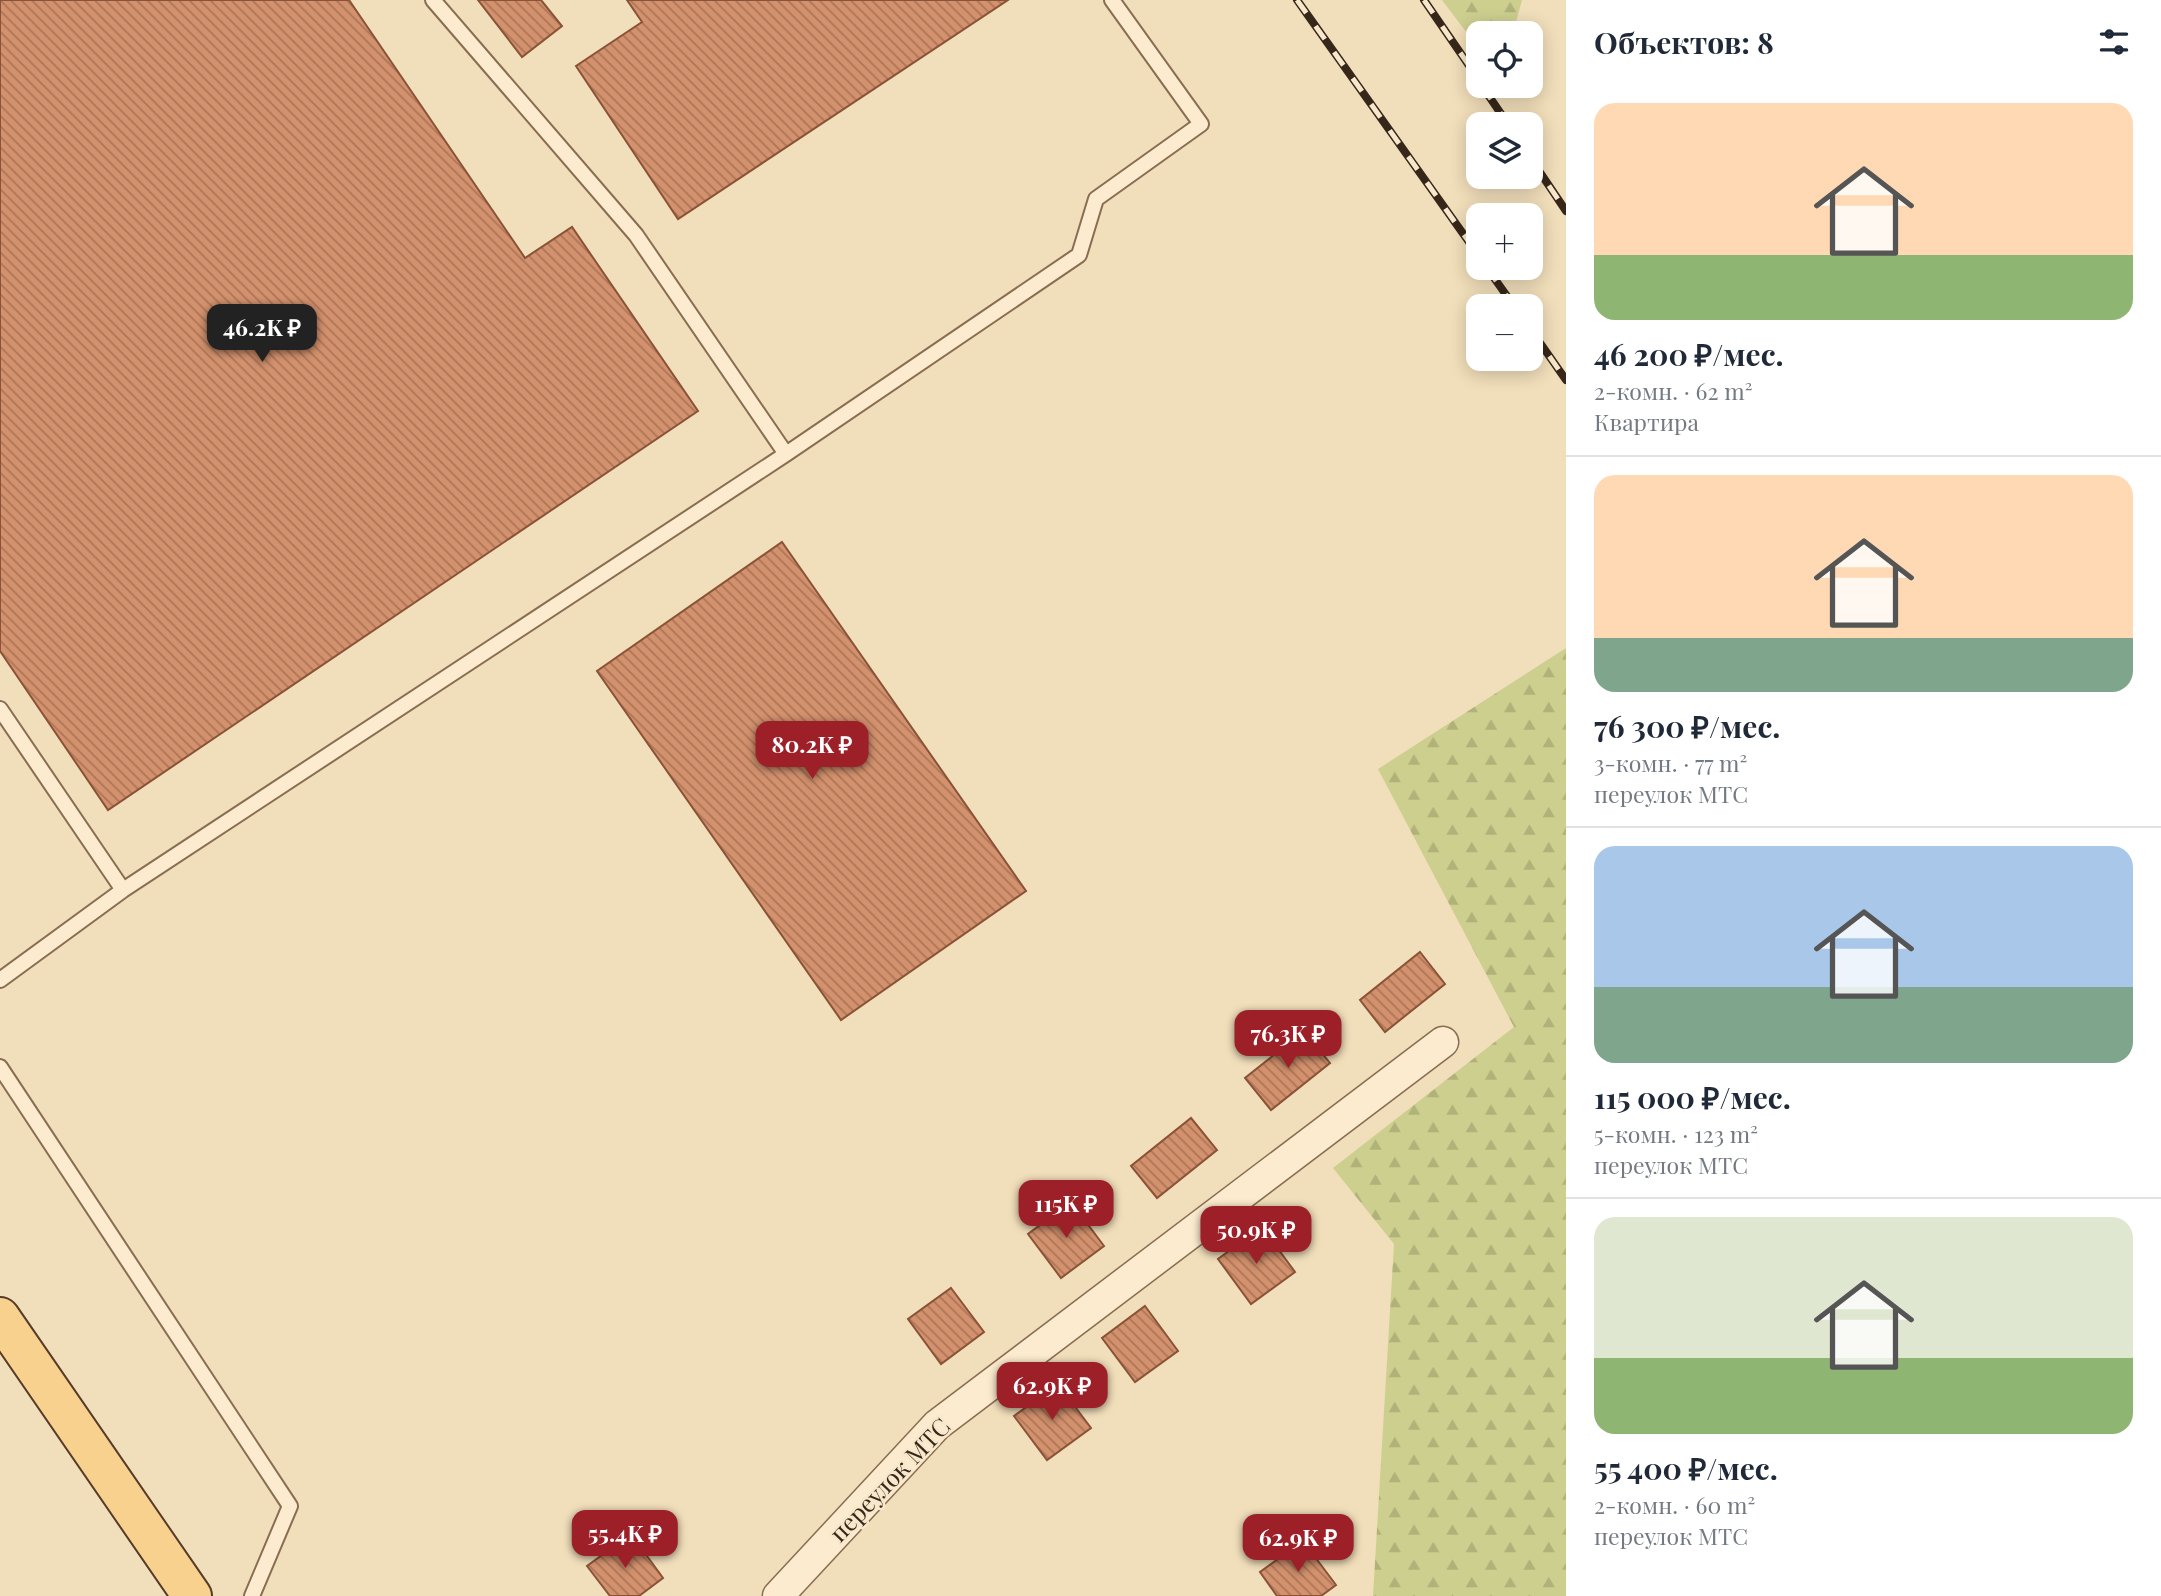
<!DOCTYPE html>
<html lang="ru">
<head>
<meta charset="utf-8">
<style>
  body { margin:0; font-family:"Playfair Display",serif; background:#f6f6f7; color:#1f2937; height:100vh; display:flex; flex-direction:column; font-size:26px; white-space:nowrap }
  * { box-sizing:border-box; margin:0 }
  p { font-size:23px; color:#747a83 }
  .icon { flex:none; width:38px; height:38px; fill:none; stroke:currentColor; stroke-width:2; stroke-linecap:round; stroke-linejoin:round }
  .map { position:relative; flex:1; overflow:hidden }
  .sheet { display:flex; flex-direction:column; background:#fff; width:595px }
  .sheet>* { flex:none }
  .tools { position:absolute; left:1466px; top:21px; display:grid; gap:14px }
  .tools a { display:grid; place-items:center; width:77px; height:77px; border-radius:14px; background:#fff; box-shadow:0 4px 18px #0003; font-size:35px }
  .price { position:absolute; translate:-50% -60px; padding:0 16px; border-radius:14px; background:#9d1f27; color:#fff; font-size:23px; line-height:46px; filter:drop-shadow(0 2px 4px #0008) }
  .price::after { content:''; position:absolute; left:50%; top:42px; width:21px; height:16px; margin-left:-10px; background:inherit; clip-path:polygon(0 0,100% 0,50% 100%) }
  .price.selected { background:#222; color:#fff }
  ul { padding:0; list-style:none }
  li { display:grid; align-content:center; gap:14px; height:371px; padding:0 28px }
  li+li { border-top:2px solid #e0e1e3 }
  li span { display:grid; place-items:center; height:217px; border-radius:21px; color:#555 }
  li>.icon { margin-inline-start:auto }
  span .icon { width:126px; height:126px; fill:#fffc; stroke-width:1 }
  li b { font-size:30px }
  h2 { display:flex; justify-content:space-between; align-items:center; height:84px; padding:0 28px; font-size:30px }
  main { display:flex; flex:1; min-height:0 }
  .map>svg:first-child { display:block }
  .forest { fill:url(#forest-firs) }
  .building { fill:url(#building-back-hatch); stroke:#8a5337; stroke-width:2 }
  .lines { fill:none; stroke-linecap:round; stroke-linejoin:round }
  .service-casing { stroke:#896d53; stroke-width:18 }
  .minor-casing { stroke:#896d53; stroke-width:33 }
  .primary-casing { stroke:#563b29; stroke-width:42 }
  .service { stroke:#fcebce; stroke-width:14 }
  .minor { stroke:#fcebce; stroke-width:30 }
  .primary { stroke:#f9d18e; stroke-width:38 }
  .rail-casing { stroke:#37261a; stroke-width:8 }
  .rail { stroke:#f8e8cb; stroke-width:5; stroke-dasharray:16; stroke-linecap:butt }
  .labels { text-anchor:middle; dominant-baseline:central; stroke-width:5; stroke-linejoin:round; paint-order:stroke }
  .street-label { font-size:24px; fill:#37261a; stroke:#f8e8cb }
</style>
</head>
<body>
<main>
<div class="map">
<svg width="1566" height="1596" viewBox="0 0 1566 1596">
  <defs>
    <pattern id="forest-firs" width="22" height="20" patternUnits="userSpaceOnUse" patternTransform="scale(1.75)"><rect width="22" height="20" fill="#cccf8e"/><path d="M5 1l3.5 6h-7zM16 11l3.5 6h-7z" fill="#b0b27a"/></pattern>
    <pattern id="building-back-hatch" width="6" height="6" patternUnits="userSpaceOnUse" patternTransform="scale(1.75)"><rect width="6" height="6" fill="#d3916d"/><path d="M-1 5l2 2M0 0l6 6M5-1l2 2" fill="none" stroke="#ac7659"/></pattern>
  </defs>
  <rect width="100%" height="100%" fill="#f1deba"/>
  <path class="forest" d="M1442,0H1522L1513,33H1479V49Z
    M1566,648V1596H1373L1394,1244L1333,1168L1514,1027L1378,769Z"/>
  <path class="building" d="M0,0H349L525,258L572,227L698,411L108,810L0,651Z
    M478,0H541L562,26L522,57Z
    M627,0H1008L678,219L576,66L642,22Z
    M782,542L1026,891L841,1020L597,671Z
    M1420,952L1445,984L1385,1032L1360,1000Z
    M1304,1031L1330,1063L1271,1110L1245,1078Z
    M1191,1118L1217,1150L1157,1198L1131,1166Z
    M1071,1202L1104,1246L1061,1278L1028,1234Z
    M1262,1227L1295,1272L1251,1304L1218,1259Z
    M951,1288L984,1332L941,1364L908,1319Z
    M1145,1306L1178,1351L1135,1382L1102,1338Z
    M1058,1384L1091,1428L1047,1460L1014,1416Z
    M631,1534L663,1578L639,1596H610L587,1566Z
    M1303,1541L1336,1585L1321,1596H1277L1260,1572Z"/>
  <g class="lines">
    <defs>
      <path id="service" d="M433,0L636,235L786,454
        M0,709L123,890
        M0,980L123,890L786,454L1079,255L1096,199L1201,124L1112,0
        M0,1067L290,1506L252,1596"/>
      <path id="minor" d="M778,1596L937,1425L1443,1042"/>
      <path id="primary" d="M0,1317L192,1596"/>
    </defs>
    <use href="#service" class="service-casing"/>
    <use href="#minor" class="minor-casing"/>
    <use href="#primary" class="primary-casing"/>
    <use href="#service" class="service"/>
    <use href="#minor" class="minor"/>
    <use href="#primary" class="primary"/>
    <defs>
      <path id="rail" d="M1297,0L1479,256
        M1424,0L1479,80
        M1482,86L1508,124
        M1531,159L1566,211
        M1487,268L1514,306
        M1531,330L1566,380"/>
    </defs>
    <use href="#rail" class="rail-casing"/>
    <use href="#rail" class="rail"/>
  </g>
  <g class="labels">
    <g class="street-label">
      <text transform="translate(889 1479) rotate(-46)">переулок МТС</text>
    </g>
  </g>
</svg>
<div class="tools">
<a><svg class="icon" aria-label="locate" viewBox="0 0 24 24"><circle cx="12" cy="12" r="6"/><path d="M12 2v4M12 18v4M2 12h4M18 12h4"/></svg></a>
<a><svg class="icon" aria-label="layers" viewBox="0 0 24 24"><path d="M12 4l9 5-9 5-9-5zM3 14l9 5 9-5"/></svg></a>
<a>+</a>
<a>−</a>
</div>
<b class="price selected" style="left:262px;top:364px">46.2K ₽</b>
<b class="price" style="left:812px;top:781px">80.2K ₽</b>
<b class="price" style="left:1288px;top:1070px">76.3K ₽</b>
<b class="price" style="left:1066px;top:1240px">115K ₽</b>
<b class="price" style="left:1256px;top:1266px">50.9K ₽</b>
<b class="price" style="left:1052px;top:1422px">62.9K ₽</b>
<b class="price" style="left:625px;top:1570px">55.4K ₽</b>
<b class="price" style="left:1298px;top:1574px">62.9K ₽</b>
</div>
<section class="sheet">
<h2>Объектов: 8<svg class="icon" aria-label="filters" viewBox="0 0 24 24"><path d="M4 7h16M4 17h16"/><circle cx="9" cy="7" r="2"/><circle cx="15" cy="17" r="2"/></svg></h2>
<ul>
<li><span style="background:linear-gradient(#ffd9b3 70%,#8fb573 0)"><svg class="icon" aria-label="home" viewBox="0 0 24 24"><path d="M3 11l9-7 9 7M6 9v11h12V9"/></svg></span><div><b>46 200 ₽/мес.</b><p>2-комн. · 62 m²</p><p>Квартира</p></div></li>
<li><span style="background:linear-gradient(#ffd9b3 75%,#7fa58c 0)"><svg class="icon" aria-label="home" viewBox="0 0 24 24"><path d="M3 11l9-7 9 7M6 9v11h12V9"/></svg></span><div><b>76 300 ₽/мес.</b><p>3-комн. · 77 m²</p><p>переулок МТС</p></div></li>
<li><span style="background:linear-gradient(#a9c7e8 65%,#7fa58c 0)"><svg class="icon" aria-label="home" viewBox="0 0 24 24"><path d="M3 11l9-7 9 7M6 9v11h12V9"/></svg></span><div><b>115 000 ₽/мес.</b><p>5-комн. · 123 m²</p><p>переулок МТС</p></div></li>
<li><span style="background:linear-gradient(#dfe7d0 65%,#8fb573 0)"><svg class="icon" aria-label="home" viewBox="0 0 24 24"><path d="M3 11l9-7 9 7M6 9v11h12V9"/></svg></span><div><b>55 400 ₽/мес.</b><p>2-комн. · 60 m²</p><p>переулок МТС</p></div></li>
</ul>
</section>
</main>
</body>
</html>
